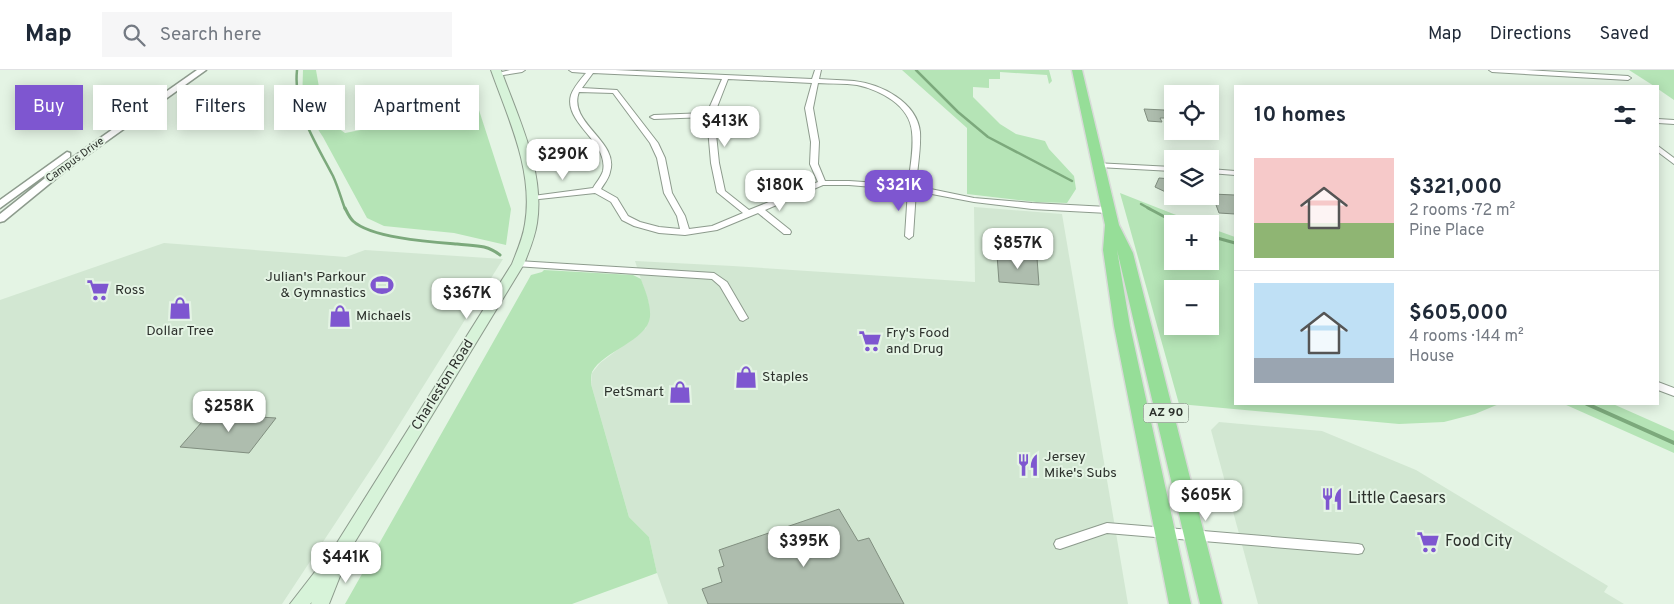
<!DOCTYPE html>
<html lang="en">
<head>
<meta charset="utf-8">
<style>
  body { margin:0; font-family:Overpass,sans-serif; background:#f6f6f7; color:#1f2937; height:100vh; display:flex; flex-direction:column; font-size:19px; white-space:nowrap }
  * { box-sizing:border-box; margin:0 }
  p { font-size:16px; color:#747a83 }
  .icon { flex:none; width:28px; height:28px; fill:none; stroke:currentColor; stroke-width:2; stroke-linecap:round; stroke-linejoin:round }
  .map { position:relative; flex:1; overflow:hidden }
  .details { position:absolute; left:1234px; top:15px; width:425px; height:320px; display:flex; flex-direction:column; background:#fff; border-radius:0px; box-shadow:0 2px 12px #0003 }
  .details>* { flex:none }
  .top-card { position:absolute; left:15px; top:15px; width:475px; height:45px; display:flex; gap:10px }
  .buttons { position:absolute; left:1164px; top:15px; display:grid; gap:10px }
  .buttons a { display:grid; place-items:center; width:55px; height:55px; border-radius:0px; background:#fff; box-shadow:0 2px 12px #0003; font-size:25px }
  .price { position:absolute; translate:-50% -42px; padding:0 11px; border-radius:10px; background:#fff; color:#222; font-size:16px; line-height:32px; filter:drop-shadow(0 1px 2px #0008) }
  .price::after { content:''; position:absolute; left:50%; top:30px; width:15px; height:11px; margin-left:-8px; background:inherit; clip-path:polygon(0 0,100% 0,50% 100%) }
  .price.selected { background:#7e56d0; color:#fff }
  ul { padding:0; list-style:none }
  li { display:flex; align-items:center; gap:15px; height:125px; padding:0 20px }
  li+li { border-top:1px solid #e0e1e3 }
  li span { display:grid; place-items:center; flex:none; width:140px; height:100px; border-radius:0px; color:#555 }
  li>.icon { margin-inline-start:auto }
  span .icon { width:60px; height:60px; fill:#fffc; stroke-width:1 }
  li b { font-size:21px }
  h2 { display:flex; justify-content:space-between; align-items:center; height:60px; padding:0 20px; font-size:21px }
  .chip { padding:0 18px; border-radius:0px; background:#fff; box-shadow:0 2px 12px #0003; font-size:18px; line-height:45px }
  .chip.selected { background:#7e56d0; color:#fff }
  header { display:flex; align-items:center; gap:30px; box-sizing:border-box; height:70px; padding:0 25px; background:#fff; border-bottom:1px solid #e0e1e3 }
  header strong { font-size:24px }
  nav { display:flex; gap:28px; margin-inline-start:auto; font-size:18px }
  .search { width:350px; height:45px; background:#f6f6f7; display:flex; align-items:center; gap:12px; box-sizing:border-box; padding:0 18px; border-radius:0px; color:#747a83; font-size:19px }
  .map>svg:first-child { display:block }
  .built { fill:#d2e7d2 }
  .green { fill:#b5e4b6; fill-rule:evenodd }
  .lines { fill:none; stroke-linecap:round; stroke-linejoin:round }
  .stream-far2 { stroke:#7ca97c; stroke-width:2.5 }
  .stream-far1 { stroke:#7ca97c; stroke-width:3 }
  .stream { stroke:#7ca97c; stroke-width:4 }
  .building { fill:#aebdae; stroke:#808e7f }
  .minor-casing { stroke:#8d9b8d; stroke-width:2 }
  .tertiary-casing { stroke:#8d9b8d; stroke-width:3 }
  .secondary-casing { stroke:#8d9b8d; stroke-width:2 }
  .trunk-casing { stroke:#d9dad9; stroke-width:3 }
  .minor { fill:#fff; fill-rule:evenodd }
  .tertiary { fill:#fff; fill-rule:evenodd }
  .secondary { fill:#d7f3d9; fill-rule:evenodd }
  .trunk { fill:#96de98; fill-rule:evenodd }
  .labels { text-anchor:middle; dominant-baseline:central; stroke-width:4; stroke-linejoin:round; paint-order:stroke }
  .far-street-label { font-size:11px; fill:#2c312c; stroke:#e4f4e4 }
  .shield { fill:#e4f4e4; stroke:#636c63; stroke-width:1 }
  .shield-label { font-size:12px; font-weight:bold; fill:#2c312c }
  .poi-label { font-size:14px; fill:#2c312c; stroke:#e4f4e4; text-anchor:start }
  .street-label { font-size:14px; fill:#2c312c; stroke:#e4f4e4 }
  .near-poi-label { font-size:16px; fill:#2c312c; stroke:#e4f4e4; text-anchor:start }
</style>
</head>
<body>
<header>
<strong>Map</strong>
<div class="search"><svg class="icon" aria-label="search" viewBox="0 0 24 24"><circle cx="10" cy="10" r="6"/><path d="M15 15l6 6"/></svg>Search here</div>
<nav><a>Map</a><a>Directions</a><a>Saved</a></nav>
</header>
<div class="map">
<svg width="1674" height="534" viewBox="0 0 1674 534">
  <rect width="100%" height="100%" fill="#e4f4e4"/>
  <path class="built" d="M974,137L1062,144L1128,534H668L657,503L649,467L629,447L591,314L592,303L600,293L646,258L649,234L635,191L733,196L975,212Z
    M164,173L346,187L365,180L503,189L379,387L282,534H0V230Z
    M1219,352L1322,361L1416,400L1608,516L1604,522L1624,534H1258L1211,360Z"/>
  <path class="green" d="M303,0H316L323,40L334,55L345,63L478,37L511,139L506,175L454,163L384,156L367,148L323,67L302,35Z
    M902,0H1049L1052,11L1049,14L1047,5L1000,2V9H989V18L973,17V27L1000,54L1016,64L1045,71L1049,79L1074,106L1076,119L1067,133L1036,132L967,124V58Z
    M1629,0H1674V30L1658,19V16H1654Z
    M1120,123L1199,154H1172V191H1210V158L1235,167V334H1499L1475,344L1444,352L1399,354L1179,334ZM1172,219H1210V256H1172Z
    M544,200L633,205L641,209C645,221 651,233 650,247C647,271 603,281 592,302C591,305 591,310 591,314L629,447L649,467L657,503L572,534H345L531,205L542,202Z
    M1564,334H1613L1674,361V383Z"/>
  <g class="lines">
    <path class="stream-far2" d="M297,0C293,40 315,71 333,106C338,117 341,128 345,139
      M916,0L958,42L988,67L1072,111
      M1141,134L1150,139"/>
    <path class="stream-far1" d="M345,138C347,142 349,147 353,151C371,168 432,172 457,174C474,176 486,174 500,185
      M1148,138L1178,154
      M1210,166L1235,173"/>
    <path class="stream" d="M1587,334L1674,373"/>
  </g>
  <path class="building" d="M1144,39L1164,40L1167,48H1160L1162,52L1148,51Z
    M1159,108L1172,109V125L1155,117Z
    M1212,124L1235,125V144L1219,143Z
    M997,185L1037,188L1039,215L999,212Z
    M209,344L276,348L249,383L180,377Z
    M839,439L858,471L869,468L904,534H708L702,519L722,512L718,498L724,496L719,480Z"/>
  <g class="lines">
    <defs>
      <path id="minor" d="M510,0H525L522,2L497,6L494,4Z
        M569,0H615L812,9L815,0H821L819,9C831,10 843,10 854,11C881,14 917,32 920,62C921,80 917,99 916,116L974,128L1032,133L1108,137L1112,140L1108,143L1032,139L974,132L916,121L913,166L909,169L905,166L908,120L849,115H823L765,140L790,160L791,162L790,164H784L758,143L717,160L685,165L659,163L634,156L622,150L611,132L595,123L530,130V126H533L593,118C596,113 601,107 603,101C609,72 563,53 571,25C574,17 581,9 586,3L572,2ZM593,3L722,9L707,43L654,45L650,47L654,49L707,47L711,93L717,122L743,143L712,156L689,159L685,146L672,123L665,88L658,73L617,20L582,18ZM728,9L812,13L805,38L811,72L810,94L818,112L749,140L725,121L719,93L714,45ZM818,13C831,14 844,13 857,15C880,20 910,35 912,62C914,79 910,98 908,115L849,111H825L818,94L819,72L813,38ZM579,22L613,23L650,73L657,88L664,123L677,146L680,159L659,157L640,152L628,146L617,128L601,119C604,114 609,108 610,102C620,71 567,53 579,22Z
        M1489,0H1526L1628,6L1631,8L1628,10L1492,2Z
        M1658,49L1674,50V54L1658,53Z
        M1658,76L1674,88V94L1658,82Z
        M1095,93L1172,97V101L1098,97H1095Z
        M1210,99L1235,101V105L1210,103Z
        M518,191L714,203L727,212L748,248L743,251L740,250L720,216L712,209L515,196L513,194Z
        M1658,312L1674,318V326L1658,320Z
        M1107,453L1358,474L1362,475L1364,479L1362,483L1358,484L1107,463L1060,479L1056,478L1054,474L1056,470Z"/>
      <path id="tertiary" d="M197,0H206L65,101L4,151L0,152V144L59,97Z
        M67,82L70,83V87L0,138V130Z"/>
      <path id="secondary" d="M491,0H501C518,48 545,101 537,153C535,167 529,181 524,194L342,493L344,496L329,534H311L312,532L310,534H290L335,476L512,194C517,181 523,168 525,154C534,101 508,48 491,0Z"/>
      <path id="trunk" d="M1072,0H1082L1119,155L1133,183L1222,534H1200L1117,180L1130,256L1191,534H1169L1114,256L1103,180L1105,155Z"/>
    </defs>
    <use href="#minor" class="minor-casing"/>
    <use href="#tertiary" class="tertiary-casing"/>
    <use href="#secondary" class="secondary-casing"/>
    <use href="#trunk" class="trunk-casing"/>
    <use href="#minor" class="minor"/>
    <use href="#tertiary" class="tertiary"/>
    <use href="#secondary" class="secondary"/>
    <use href="#trunk" class="trunk"/>
  </g>
  <defs>
    <symbol id="stadium-bare" viewBox="-9 -9 18 18"><path d="M0-5a6.5 5 0 1 0 0 10a6.5 5 0 1 0 0-10ZM-3.5-1.8h7v3.6h-7Z" fill="#7e56d0" stroke="#e4f4e4" stroke-width="2.5" paint-order="stroke"/></symbol>
    <symbol id="supermarket-bare" viewBox="-9 -9 18 18"><path d="M-6-5.5h2.5l.6 2H6L4.5 2H-2.5L-4.4-4H-6ZM-1.5 3.2a1.3 1.3 0 1 0 .1 0ZM3 3.2a1.3 1.3 0 1 0 .1 0Z" fill="#7e56d0" stroke="#e4f4e4" stroke-width="2.5" paint-order="stroke"/></symbol>
    <symbol id="shop-bare" viewBox="-9 -9 18 18"><path d="M-5-2.5h2.3a2.7 3.5 0 0 1 5.4 0H5L5.5 6h-11ZM-1.5-2.5h3a1.5 2.3 0 0 0-3 0Z" fill="#7e56d0" stroke="#e4f4e4" stroke-width="2.5" paint-order="stroke"/></symbol>
    <symbol id="restaurant-bare" viewBox="-9 -9 18 18"><path d="M-5-6h1v4h1v-4h1v4h1v-4h1v5L-1.5 .5V6h-2V.5L-5-1ZM5-6V6H3V1.5H1.5Q1.5-4 5-6Z" fill="#7e56d0" stroke="#e4f4e4" stroke-width="2.5" paint-order="stroke"/></symbol>
  </defs>
  <g fill-rule="evenodd">
    <use href="#stadium-bare" x="366" y="199" width="32" height="32"/>
    <use href="#supermarket-bare" x="82" y="204" width="32" height="32"/>
    <use href="#shop-bare" x="164" y="222" width="32" height="32"/>
    <use href="#shop-bare" x="324" y="230" width="32" height="32"/>
    <use href="#supermarket-bare" x="854" y="255" width="32" height="32"/>
    <use href="#shop-bare" x="730" y="291" width="32" height="32"/>
    <use href="#shop-bare" x="664" y="306" width="32" height="32"/>
    <use href="#restaurant-bare" x="1012" y="379" width="32" height="32"/>
    <use href="#restaurant-bare" x="1316" y="413" width="32" height="32"/>
    <use href="#supermarket-bare" x="1412" y="456" width="32" height="32"/>
  </g>
  <g class="labels">
    <g class="far-street-label">
      <text transform="translate(75 90) rotate(-36)">Campus Drive</text>
    </g>
    <rect class="shield" x="1143.5" y="333.5" width="45" height="19" rx="4"/>
    <g class="shield-label">
      <text x="1166" y="343">AZ 90</text>
    </g>
    <g class="poi-label">
      <text x="366" y="207" text-anchor="end">Julian's Parkour<tspan x="366" dy="16">&amp; Gymnastics</tspan></text>
      <text x="115" y="220">Ross</text>
      <text x="356" y="246">Michaels</text>
      <text x="180" y="261" text-anchor="middle">Dollar Tree</text>
      <text x="886" y="263">Fry's Food<tspan x="886" dy="16">and Drug</tspan></text>
      <text x="762" y="307">Staples</text>
      <text x="664" y="322" text-anchor="end">PetSmart</text>
      <text x="1044" y="387">Jersey<tspan x="1044" dy="16">Mike's Subs</tspan></text>
    </g>
    <g class="street-label">
      <text transform="translate(443 315) rotate(-58)">Charleston Road</text>
    </g>
    <g class="near-poi-label">
      <text x="1348" y="429">Little Caesars</text>
      <text x="1445" y="472">Food City</text>
    </g>
  </g>
</svg>
<div class="buttons">
<a><svg class="icon" aria-label="locate" viewBox="0 0 24 24"><circle cx="12" cy="12" r="6"/><path d="M12 2v4M12 18v4M2 12h4M18 12h4"/></svg></a>
<a><svg class="icon" aria-label="layers" viewBox="0 0 24 24"><path d="M12 4l9 5-9 5-9-5zM3 14l9 5 9-5"/></svg></a>
<a>+</a>
<a>−</a>
</div>
<b class="price" style="left:725px;top:78px">$413K</b>
<b class="price" style="left:563px;top:111px">$290K</b>
<b class="price" style="left:780px;top:142px">$180K</b>
<b class="price selected" style="left:899px;top:142px">$321K</b>
<b class="price" style="left:1018px;top:200px">$857K</b>
<b class="price" style="left:467px;top:250px">$367K</b>
<b class="price" style="left:229px;top:363px">$258K</b>
<b class="price" style="left:1206px;top:452px">$605K</b>
<b class="price" style="left:804px;top:498px">$395K</b>
<b class="price" style="left:346px;top:514px">$441K</b>
<div class="top-card">
<a class="chip selected">Buy</a>
<a class="chip">Rent</a>
<a class="chip">Filters</a>
<a class="chip">New</a>
<a class="chip">Apartment</a>
</div>
<section class="details">
<h2>10 homes<svg class="icon" aria-label="filters" viewBox="0 0 24 24"><path d="M4 7h16M4 17h16"/><circle cx="9" cy="7" r="2"/><circle cx="15" cy="17" r="2"/></svg></h2>
<ul>
<li><span style="background:linear-gradient(#f6c9c9 65%,#8fb573 0)"><svg class="icon" aria-label="home" viewBox="0 0 24 24"><path d="M3 11l9-7 9 7M6 9v11h12V9"/></svg></span><div><b>$321,000</b><p>2 rooms · 72 m²</p><p>Pine Place</p></div></li>
<li><span style="background:linear-gradient(#bfe0f5 75%,#9aa5b1 0)"><svg class="icon" aria-label="home" viewBox="0 0 24 24"><path d="M3 11l9-7 9 7M6 9v11h12V9"/></svg></span><div><b>$605,000</b><p>4 rooms · 144 m²</p><p>House</p></div></li>
</ul>
</section>
</div>
</body>
</html>
